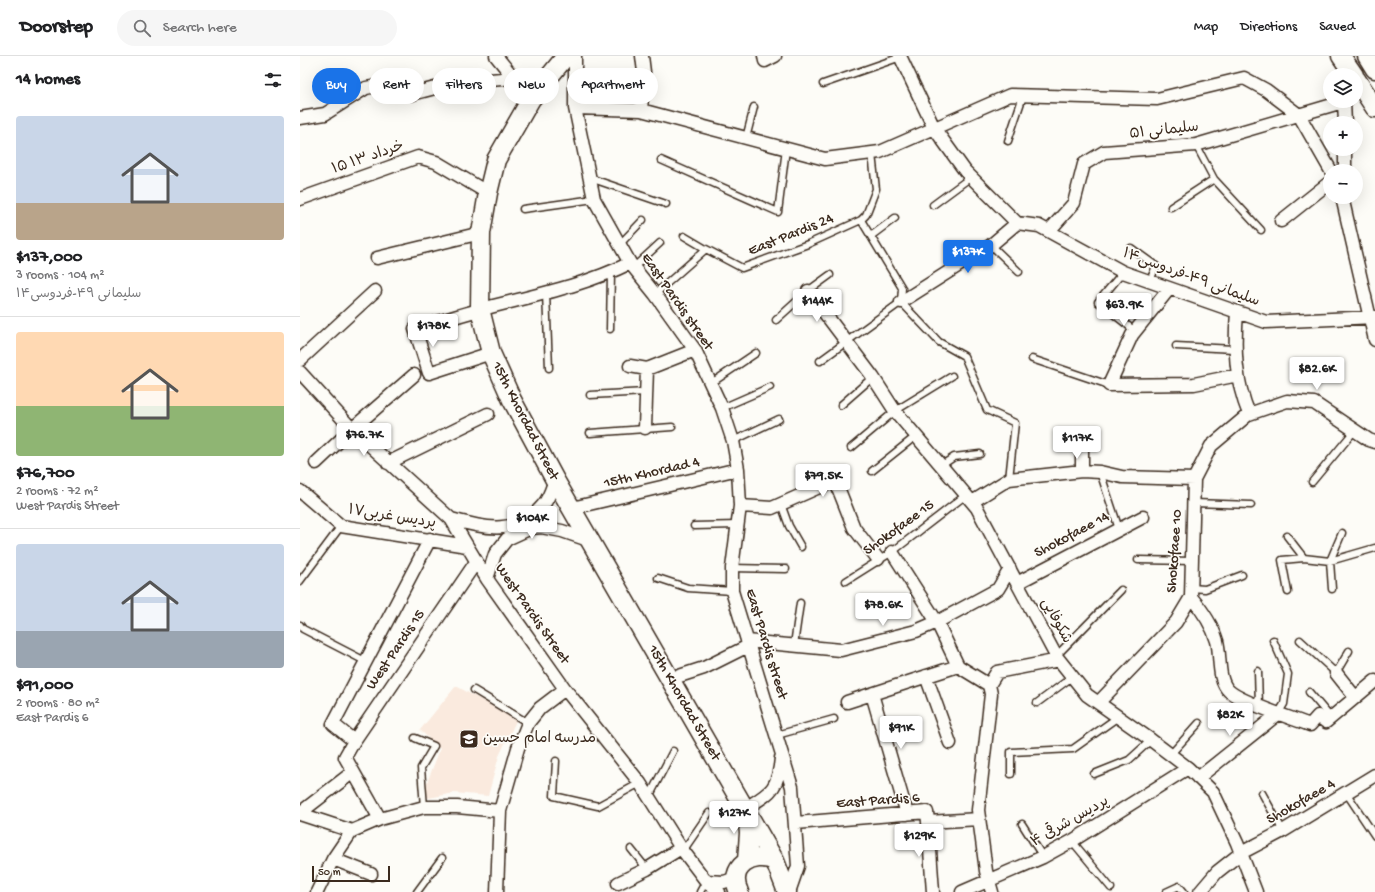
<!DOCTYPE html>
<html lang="en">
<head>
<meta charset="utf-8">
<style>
  body { margin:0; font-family:"Gochi Hand","Playpen Sans Arabic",sans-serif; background:#f6f6f6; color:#202124; height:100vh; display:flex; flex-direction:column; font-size:15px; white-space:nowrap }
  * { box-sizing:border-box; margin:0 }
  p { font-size:13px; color:#757577 }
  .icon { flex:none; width:22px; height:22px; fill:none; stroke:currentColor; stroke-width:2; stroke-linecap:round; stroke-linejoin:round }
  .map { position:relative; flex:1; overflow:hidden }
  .panel { display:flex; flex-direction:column; background:#fff; width:300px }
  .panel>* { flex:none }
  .hud { position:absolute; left:12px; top:12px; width:380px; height:36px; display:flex; gap:8px }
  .buttons { position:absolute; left:1023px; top:12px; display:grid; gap:8px }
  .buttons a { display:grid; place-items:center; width:40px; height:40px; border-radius:50%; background:#fff; box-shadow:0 4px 16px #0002; font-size:20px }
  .scale { position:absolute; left:12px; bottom:10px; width:78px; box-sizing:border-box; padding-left:4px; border:2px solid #3b2a1e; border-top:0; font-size:11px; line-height:14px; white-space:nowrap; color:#3b2a1e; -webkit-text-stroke:3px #fdfcf7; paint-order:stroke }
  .price { position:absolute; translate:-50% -34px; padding:0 9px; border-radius:4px; background:#fff; color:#222; font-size:13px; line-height:26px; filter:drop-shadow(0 1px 2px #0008) }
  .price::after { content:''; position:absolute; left:50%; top:24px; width:12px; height:9px; margin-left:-6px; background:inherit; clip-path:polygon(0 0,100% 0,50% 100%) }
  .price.selected { background:#1a73e8; color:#fff }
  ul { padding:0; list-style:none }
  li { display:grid; align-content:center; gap:8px; height:212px; padding:0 16px }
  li+li { border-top:1px solid #e0e0e0 }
  li span { display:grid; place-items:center; height:124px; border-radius:4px; color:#555 }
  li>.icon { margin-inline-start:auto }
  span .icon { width:72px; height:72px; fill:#fffc; stroke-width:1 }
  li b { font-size:17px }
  h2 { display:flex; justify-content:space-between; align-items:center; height:48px; padding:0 16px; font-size:17px }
  .pill { padding:0 14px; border-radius:18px; background:#fff; box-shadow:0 4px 16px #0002; font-size:14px; line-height:36px }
  .pill.selected { background:#1a73e8; color:#fff }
  header { display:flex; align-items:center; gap:24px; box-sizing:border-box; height:56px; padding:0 20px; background:#fff; border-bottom:1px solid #e0e0e0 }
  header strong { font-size:19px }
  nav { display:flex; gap:22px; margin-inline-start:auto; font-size:14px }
  .search { width:280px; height:36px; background:#f6f6f6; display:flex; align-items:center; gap:10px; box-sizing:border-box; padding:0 14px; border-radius:22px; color:#757577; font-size:15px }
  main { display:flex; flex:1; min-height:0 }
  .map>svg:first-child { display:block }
  .built { fill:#faeade }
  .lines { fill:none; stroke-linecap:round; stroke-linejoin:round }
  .lane-casing { stroke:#3b2a1e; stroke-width:9 }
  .street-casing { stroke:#3b2a1e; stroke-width:15 }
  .secondary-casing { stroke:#3b2a1e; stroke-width:21 }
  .lane { stroke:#fdfcf7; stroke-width:6 }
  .street { stroke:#fdfcf7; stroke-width:12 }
  .secondary { stroke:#fdfcf7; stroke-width:18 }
  .labels { text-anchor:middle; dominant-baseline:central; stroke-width:3.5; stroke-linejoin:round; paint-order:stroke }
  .street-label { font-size:15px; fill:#3b2a1e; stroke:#fdfcf7 }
  .poi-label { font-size:15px; fill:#3b2a1e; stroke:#fdfcf7; text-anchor:start }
</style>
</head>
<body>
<header>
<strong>Doorstep</strong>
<div class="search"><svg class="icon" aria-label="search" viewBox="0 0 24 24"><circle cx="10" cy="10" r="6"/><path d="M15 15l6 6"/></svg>Search here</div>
<nav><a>Map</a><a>Directions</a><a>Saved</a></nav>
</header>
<main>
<section class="panel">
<h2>14 homes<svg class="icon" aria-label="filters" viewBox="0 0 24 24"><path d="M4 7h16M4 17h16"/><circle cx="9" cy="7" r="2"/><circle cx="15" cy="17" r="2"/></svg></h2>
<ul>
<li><span style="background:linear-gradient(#c9d6e8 70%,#b9a48a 0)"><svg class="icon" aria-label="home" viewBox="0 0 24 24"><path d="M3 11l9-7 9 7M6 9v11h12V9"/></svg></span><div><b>$137,000</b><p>3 rooms · 104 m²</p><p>سلیمانی ۴۹-فردوسی۱۴</p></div></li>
<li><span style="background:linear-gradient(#ffd9b3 60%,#8fb573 0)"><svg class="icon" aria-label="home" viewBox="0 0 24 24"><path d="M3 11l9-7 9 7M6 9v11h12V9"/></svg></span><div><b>$76,700</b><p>2 rooms · 72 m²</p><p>West Pardis Street</p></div></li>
<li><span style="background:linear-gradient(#c9d6e8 70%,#9aa5b1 0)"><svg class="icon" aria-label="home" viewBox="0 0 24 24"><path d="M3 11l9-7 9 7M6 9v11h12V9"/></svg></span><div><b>$91,000</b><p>2 rooms · 80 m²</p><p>East Pardis 6</p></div></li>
</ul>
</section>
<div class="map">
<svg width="1075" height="836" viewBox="0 0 1075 836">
  <rect width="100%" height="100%" fill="#fdfcf7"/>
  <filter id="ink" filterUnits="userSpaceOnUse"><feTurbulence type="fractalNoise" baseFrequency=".025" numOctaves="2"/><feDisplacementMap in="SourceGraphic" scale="8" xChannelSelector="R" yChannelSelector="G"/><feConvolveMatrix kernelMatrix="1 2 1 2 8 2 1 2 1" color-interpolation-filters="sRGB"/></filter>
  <g filter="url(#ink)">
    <path class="built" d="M156,630L217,663L199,700L188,740L154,737L129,742L123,737L140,693L120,674Z"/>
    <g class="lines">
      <defs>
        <path id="lane" d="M523,28L601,1
          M446,82L454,51
          M708,85L723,40
          M896,89L914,123L961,174
          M361,104L478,156L486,93
          M290,122L366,148
          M633,149L671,121
          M871,151L914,123
          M223,153L294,143
          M384,180L406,193
          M571,180L595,162
          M319,189L343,164
          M691,189L719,216
          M831,192L856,210L850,225
          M334,211L360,187
          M823,216L798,246L835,275
          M246,237L249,312
          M355,238L406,193L442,212L508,188L561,164L566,159L576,133L572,98
          M601,246L639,286L664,300L687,354L715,367L709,423
          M476,264L508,235L530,219
          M310,273L311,217
          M876,290L934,293
          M732,303L809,329
          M520,305L601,246L602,232L561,164
          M410,328L456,297
          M290,339L346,336
          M541,349L573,321
          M422,352L470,331
          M290,377L372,371
          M433,385L479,363
          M551,392L595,355L652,320
          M642,409L654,401L680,398
          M572,415L616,380
          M800,416L819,473
          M1012,426L1055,374
          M894,447L951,449
          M481,448L489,470L501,491
          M394,470L438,469
          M987,480L1004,502
          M838,504L892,505
          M432,512L486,513
          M358,522L388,532L432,535
          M0,525L41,470
          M546,525L592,496L666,439
          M891,532L905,533L942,519
          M1032,533L1030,505L1042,477
          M988,536L982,504L1004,502L1030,505L1075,492
          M0,569L3,573L65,605
          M973,584L988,618L984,648L978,658
          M1000,584L1036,617L1049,595
          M494,589L500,547
          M756,600L821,534
          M958,615L959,650
          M174,634L228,667
          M1009,636L1031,662
          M737,647L772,621
          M477,679L534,663
          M115,682L134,690L121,712L124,751
          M870,699L899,667
          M256,705L254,740L298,750L340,727
          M711,718V696L773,693L818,661
          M794,718L829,704L851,684
          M962,737L983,775
          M1047,738L1075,780
          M349,741L373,695
          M722,768L743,801
          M772,785L811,832
          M331,793L347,813
          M383,795L409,757
          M117,836L142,802
          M400,836L406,825
          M866,836L879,830L884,836"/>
        <path id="street" d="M196,0L231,43
          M275,0V52L294,143L330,207L355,238L395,294L422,352L433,385L438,413L440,450L432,512V535L492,731L498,810L489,836
          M464,0L465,5L475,0
          M600,0L634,72L665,115L717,167L739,170L823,216L966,266L1075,261
          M1044,46L1045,67
          M275,52L341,54L525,103L580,96L710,39L857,43L944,22L966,34L999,59L1031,115
          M341,54L344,16L342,0
          M0,62L25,58L66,32L82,29L112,38L154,27L214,22
          M1045,93V115
          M1042,141L1075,284
          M0,143L118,101L136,106L188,137
          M981,165L1030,126
          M749,175L774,147L784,108L804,96L896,89L1046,45
          M77,202L181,177
          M869,233L832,279L809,329L894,328L938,319
          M508,235L573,321L595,355L677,452L756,600L787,639L851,684L888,712L913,736L937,787L956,836
          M601,246L691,189L717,167
          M937,256C934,293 935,324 949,358
          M191,297L129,317L115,273C138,266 160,259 182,253C232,240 284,230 330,207
          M0,304L75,235
          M330,310L347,313L395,294
          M0,316L52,373L151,463L187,523L265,633L340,727L381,792L406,825L419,836
          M345,372L347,313
          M16,407L52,373L114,319
          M88,407L188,358
          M782,415V388
          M0,435L41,470L167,490
          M672,446L709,423L782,415L800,416L822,421L894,423
          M440,450L472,452L535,424L554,472L578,503
          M272,452L438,413
          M151,463C185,472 216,481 243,449C249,443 252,432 255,424
          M592,496L637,566L658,610L689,629L691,638L678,754L686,815L692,836
          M187,523L195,498L207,483L231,472L241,471L262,475L291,485
          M717,527L843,461
          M891,541C902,554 912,568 917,585C921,600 917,624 929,635C942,647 992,662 1010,669L1018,660L1026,666L1075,625
          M447,585L541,594L616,575L637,566L698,533L710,513
          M1036,617L1055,641
          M626,620L650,687
          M370,623L404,612L448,590
          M689,629L697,616L759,604
          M572,638L607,758
          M547,646L658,610
          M799,646L876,566L891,541L894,423L911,390L949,358L987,345L1014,347L1069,384L1075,386
          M54,685L33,668L130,483
          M898,722L978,658
          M446,752C471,736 478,734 481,702
          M0,757L53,716
          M0,758L52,775
          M80,763L45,701L54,685L176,506
          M628,766L633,836
          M496,767L627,756L628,766L679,763
          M33,803L71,818
          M406,825L424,826L436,822
          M318,827L347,813L381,792
          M17,836L33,803L52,775L80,763L124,751H157L200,755
          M197,836L200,755L218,692L228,667L240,652L265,633
          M662,836L743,801L772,785L888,712
          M900,836L917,816L941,797L983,775L1075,719"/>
        <path id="secondary" d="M266,0L231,43L196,104L188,137L181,177L180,253L191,297L212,344L255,424L475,805
          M1041,0L1054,19
          M1067,0L1075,13
          M1056,23L1075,52
          M447,805L449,777L447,759
          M439,836C427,811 453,795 475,805L487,836"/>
      </defs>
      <use href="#lane" class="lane-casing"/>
      <use href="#street" class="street-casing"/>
      <use href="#secondary" class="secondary-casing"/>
      <use href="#lane" class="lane"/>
      <use href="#street" class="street"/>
      <use href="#secondary" class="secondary"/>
    </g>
  </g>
  <defs>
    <symbol id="school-square" viewBox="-11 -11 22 22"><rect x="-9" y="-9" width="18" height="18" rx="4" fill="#3b2a1e" stroke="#fdfcf7"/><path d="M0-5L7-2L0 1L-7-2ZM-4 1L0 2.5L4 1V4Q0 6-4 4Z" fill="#fff"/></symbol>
  </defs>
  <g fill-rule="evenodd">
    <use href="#school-square" x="158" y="672" width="22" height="22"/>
  </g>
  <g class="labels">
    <g class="street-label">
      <text transform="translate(864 75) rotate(-6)">سلیمانی ۵۱</text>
      <text transform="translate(68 102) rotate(-19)">۱۵ خرداد ۱۳</text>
      <text transform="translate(491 179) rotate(-22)">East Pardis 24</text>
      <text transform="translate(891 222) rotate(20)">سلیمانی ۴۹-فردوسی۱۴</text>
      <text transform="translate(377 246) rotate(55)">East Pardis street</text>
      <text transform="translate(225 365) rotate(63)">15th Khordad Street</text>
      <text transform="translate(352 417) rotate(-13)">15th Khordad 4</text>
      <text transform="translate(92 461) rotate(9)">پردیس غربی۱۷</text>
      <text transform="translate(599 472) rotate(-36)">Shokofaee 15</text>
      <text transform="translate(772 479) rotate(-28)">Shokofaee 14</text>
      <text transform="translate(875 495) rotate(-86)">Shokofaee 10</text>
      <text transform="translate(232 558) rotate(55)">West Pardis Street</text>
      <text transform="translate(756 565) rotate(62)">شکوفایی</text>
      <text transform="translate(466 588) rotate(73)">East Pardis street</text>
      <text transform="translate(96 594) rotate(-56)">West Pardis 15</text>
      <text transform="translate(384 647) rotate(60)">15th Khordad Street</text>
      <text transform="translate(578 745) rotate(-4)">East Pardis 6</text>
      <text transform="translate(1001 746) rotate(-30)">Shokofaee 4</text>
      <text transform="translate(770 766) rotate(-30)">پردیس شرقی ۴</text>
    </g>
    <g class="poi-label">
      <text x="183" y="683">مدرسه امام حسین</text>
    </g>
  </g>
</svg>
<div class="buttons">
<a><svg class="icon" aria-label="layers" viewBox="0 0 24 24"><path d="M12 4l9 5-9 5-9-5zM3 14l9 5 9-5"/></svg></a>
<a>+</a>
<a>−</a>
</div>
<div class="scale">50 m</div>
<b class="price selected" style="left:668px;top:218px">$137K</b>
<b class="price" style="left:517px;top:267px">$144K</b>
<b class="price" style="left:824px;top:271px">$63.9K</b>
<b class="price" style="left:133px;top:292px">$178K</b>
<b class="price" style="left:1017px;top:335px">$82.6K</b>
<b class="price" style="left:64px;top:401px">$76.7K</b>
<b class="price" style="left:777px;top:404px">$117K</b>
<b class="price" style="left:523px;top:442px">$79.5K</b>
<b class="price" style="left:232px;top:484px">$104K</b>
<b class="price" style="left:583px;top:571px">$78.6K</b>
<b class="price" style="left:930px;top:681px">$82K</b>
<b class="price" style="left:601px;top:694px">$91K</b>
<b class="price" style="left:434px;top:779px">$127K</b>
<b class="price" style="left:619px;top:802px">$129K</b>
<div class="hud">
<a class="pill selected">Buy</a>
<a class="pill">Rent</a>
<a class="pill">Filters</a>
<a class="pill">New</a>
<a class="pill">Apartment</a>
</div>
</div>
</main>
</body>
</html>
